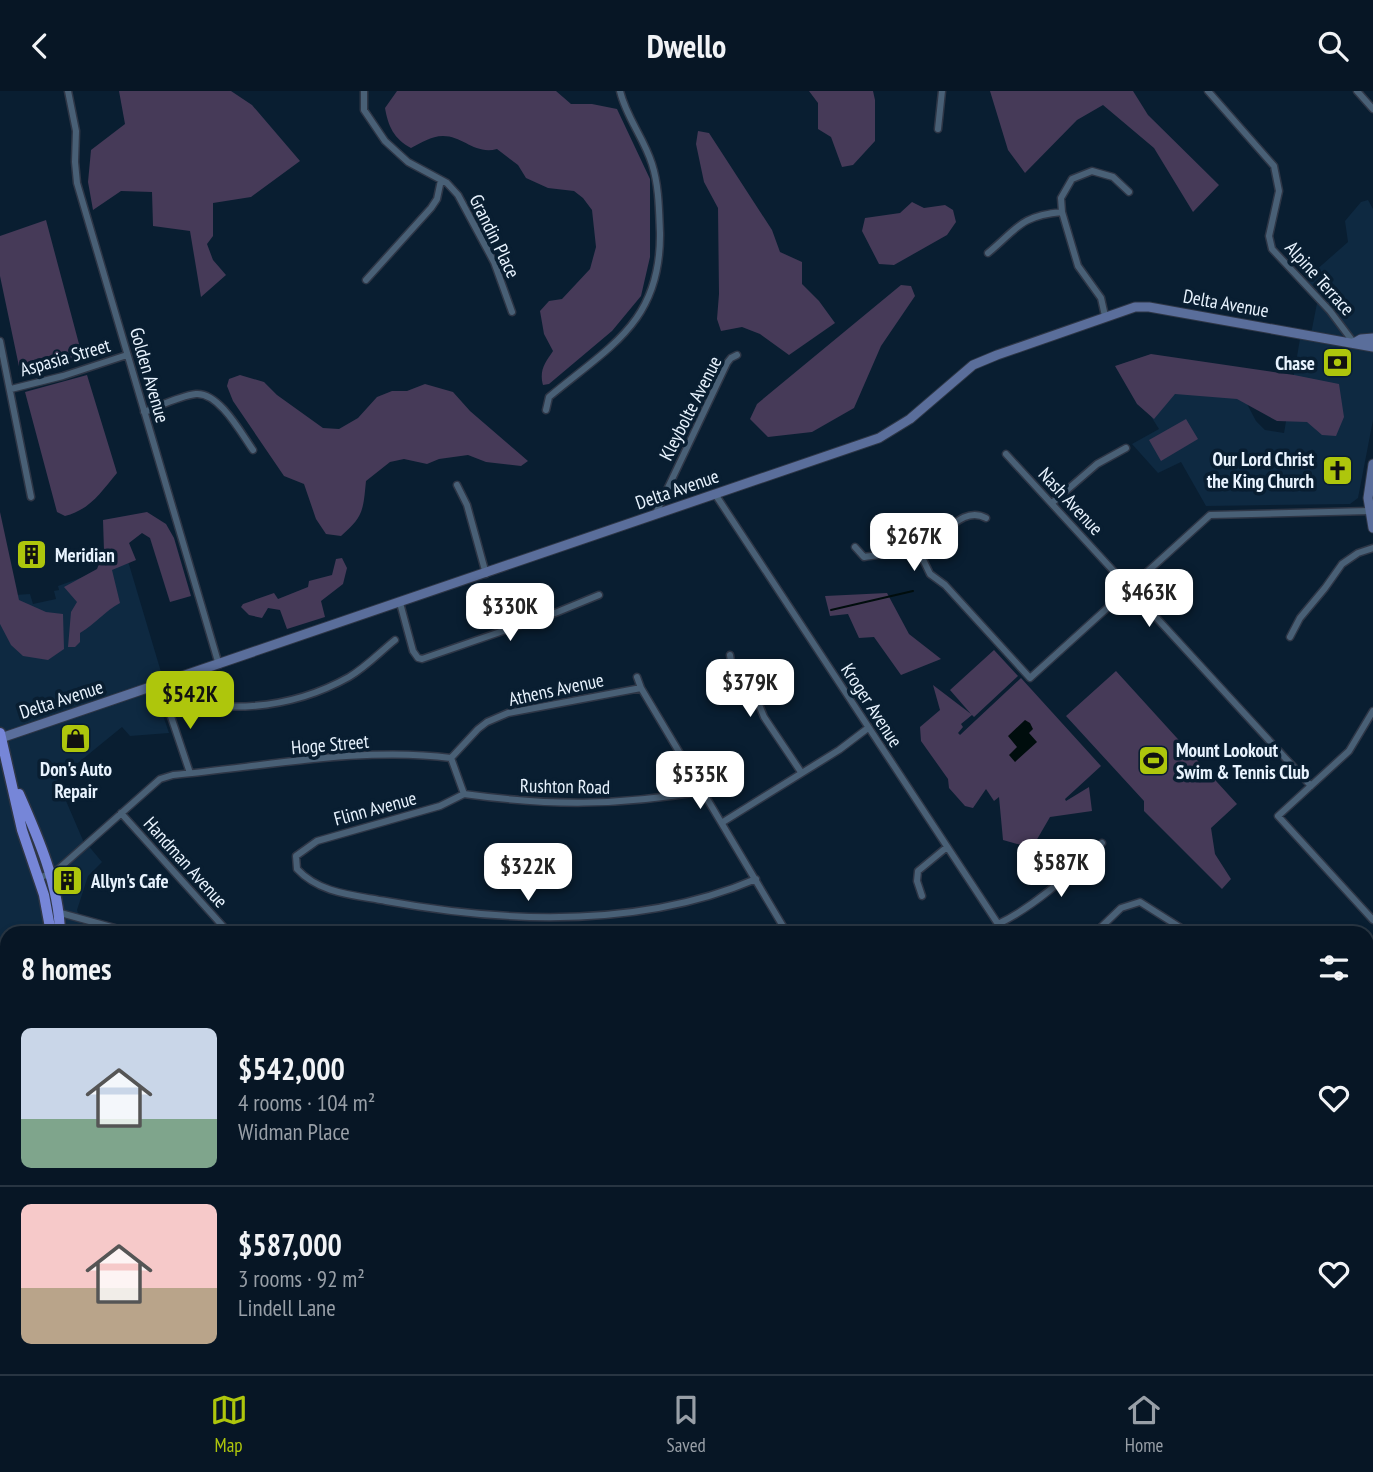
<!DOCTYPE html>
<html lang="en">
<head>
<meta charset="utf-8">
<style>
  body { margin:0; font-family:"PT Sans Narrow",sans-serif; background:#101f2d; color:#f1f3f6; height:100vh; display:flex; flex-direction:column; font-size:26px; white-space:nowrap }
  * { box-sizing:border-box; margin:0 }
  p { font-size:23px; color:#989fa7 }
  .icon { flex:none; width:38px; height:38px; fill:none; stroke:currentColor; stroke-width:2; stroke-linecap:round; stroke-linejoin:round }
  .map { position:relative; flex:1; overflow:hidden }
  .sheet { position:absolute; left:0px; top:835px; width:1374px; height:450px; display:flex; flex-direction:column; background:#071625; border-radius:21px 21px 0 0; box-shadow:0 4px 10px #0003,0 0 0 2px #283542 }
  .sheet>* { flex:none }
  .price { position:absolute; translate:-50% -60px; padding:0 16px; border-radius:14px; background:#fff; color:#222; font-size:23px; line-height:46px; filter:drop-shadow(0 2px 4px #0008) }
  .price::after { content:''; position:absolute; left:50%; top:42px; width:21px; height:16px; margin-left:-10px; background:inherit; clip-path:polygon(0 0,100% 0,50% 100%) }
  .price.active { background:#aec60c; color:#111 }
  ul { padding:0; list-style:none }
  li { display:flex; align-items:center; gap:21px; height:175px; padding:0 21px }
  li+li { border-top:2px solid #283542 }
  li span { display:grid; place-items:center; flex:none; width:196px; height:140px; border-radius:10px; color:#555 }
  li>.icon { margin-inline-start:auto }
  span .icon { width:84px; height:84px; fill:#fffc; stroke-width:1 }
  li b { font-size:30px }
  h2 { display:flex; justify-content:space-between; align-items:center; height:84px; padding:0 21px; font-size:30px }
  header { display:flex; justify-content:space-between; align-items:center; height:91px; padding:0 21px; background:#071625; font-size:32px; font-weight:800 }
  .tabs { display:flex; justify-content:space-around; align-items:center; height:98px; border-top:2px solid #283542; background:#071625; font-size:19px; color:#989fa7 }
  .tabs a { display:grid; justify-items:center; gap:4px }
  .tabs .active { color:#aec60c }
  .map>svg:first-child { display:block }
  .built { fill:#0e2941 }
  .green { fill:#463a58 }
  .water { fill:#000d0d }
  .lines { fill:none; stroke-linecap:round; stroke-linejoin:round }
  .stream { stroke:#000d0d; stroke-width:2 }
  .minor-casing { stroke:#2e3646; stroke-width:9 }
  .tertiary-casing { stroke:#2e3646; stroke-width:10 }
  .secondary-casing { stroke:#2e3646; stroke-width:11 }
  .trunk-casing { stroke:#2e3646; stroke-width:13 }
  .minor { stroke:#496076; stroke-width:6 }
  .tertiary { stroke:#496076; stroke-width:8 }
  .secondary { stroke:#5a6e9b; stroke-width:9 }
  .trunk { stroke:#7686d8; stroke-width:10 }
  .labels { text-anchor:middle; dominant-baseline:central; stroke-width:7; stroke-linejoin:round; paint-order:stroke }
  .street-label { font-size:19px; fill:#e8f3fe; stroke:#091e31 }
  .poi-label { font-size:19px; font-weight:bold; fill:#e8f3fe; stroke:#091e31; text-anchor:start }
</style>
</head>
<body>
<header><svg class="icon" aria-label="back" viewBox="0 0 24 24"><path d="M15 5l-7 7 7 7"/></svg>Dwello<svg class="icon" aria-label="search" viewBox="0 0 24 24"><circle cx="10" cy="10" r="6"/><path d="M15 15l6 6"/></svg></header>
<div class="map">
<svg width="1373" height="1283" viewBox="0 0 1373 1283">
  <rect width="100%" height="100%" fill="#091e31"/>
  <path class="built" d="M1368,109L1373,118V329L1358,407L1350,413L1206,415L1181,371L1158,382L1132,353L1159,338L1138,305L1236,292L1256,330L1265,339L1284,342L1301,242L1311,243L1319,202L1306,188L1348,151L1345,130L1361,111Z
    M128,470L164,591L153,595L169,642L130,645L122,636L57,689L85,754L87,753L102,771L88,785L77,819L85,842H7V1075L0,1073V505L30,503L33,513L56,508L54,500L59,499L58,495Z
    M779,1278H928L942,1283H777Z"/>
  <path class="green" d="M119,0H231L252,14L300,70L251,106L213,112V145L207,153L213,169L226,184L201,206L190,140L153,135L152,101L121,100L93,119L88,91L91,59L125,33Z
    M397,0H556L571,13H592L617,18L650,88V166L641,205L612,240L549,293L543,294C539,279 545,272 553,260L544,243L540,220L549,210L562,208L590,178L596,156L592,119L583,107L574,100L548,97L526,87L518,74L497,58C475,64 463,45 443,45C431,45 421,52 411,57C394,48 388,35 385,17Z
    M809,0H873L875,9V50L853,74L842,76L831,46L818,38V12Z
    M990,0H1133L1148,24L1219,94L1193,121L1154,57L1103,14L1077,29L1025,82L1008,59Z
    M698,40L709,42L772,139L780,161L802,171V193L819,210L835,232L789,264L760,243L742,236L721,240L717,228L719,203L718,117L704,91L696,53Z
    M912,111L924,117L945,114L953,119L956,131L947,144L894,174L879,173L862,140L865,127L900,122Z
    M46,129L83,268L21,285L0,185V145Z
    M901,194L911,195L915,205L881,255L854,317L812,341L768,346L750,328L757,313Z
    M1151,263L1294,284L1339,293L1344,326L1336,345L1322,344L1307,331L1277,330L1237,308L1175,303L1154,328L1137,313L1115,275Z
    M87,284L117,382C100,402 91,418 65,425L57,421L25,301Z
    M240,284L264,291L277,304L323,337L339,338L358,327L377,306L392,300H407L425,293L453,301L470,320L528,370L521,375L486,371L468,364L439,368L427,373L404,368L390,371L366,390C363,419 364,425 341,445L326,443L316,428L304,393L284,385L233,310L227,295L229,288Z
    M1186,328L1198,348L1161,370L1149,349Z
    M0,421L19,509L46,521L63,523L64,558L48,569L23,565L11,554L0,533Z
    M147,421L166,433L174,447L191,505L170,511L150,447L142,442L129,452L136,469L112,479L120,512C105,520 95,533 80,542V551L75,556H68L71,521L77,511L64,496L97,478L104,460L103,429Z
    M342,467L347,477L343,493L321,510L325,526L287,538L280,519L268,517L262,527L249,524L241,516L243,513L274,502L278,508L308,496L309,490L332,484L336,468Z
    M887,502L909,543L941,568L901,584L874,546L859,547L848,523L830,525L825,505Z
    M994,559L1018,585L974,626L972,624L961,633L963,636L958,642L960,644L1021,587L1101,675L1065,708L1066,710L1089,696L1092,720L1050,726L1032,757L1003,749L999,706L994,710L986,698L973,717L965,715L949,697L948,688L921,650L920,636L940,619L933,594L971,623L950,599Z
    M1116,580L1237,713L1211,737L1215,763L1231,788L1222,798L1144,720V710L1066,625Z
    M0,1192H7V1278H132L133,1283H0Z
    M188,1278H413L417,1283H189Z"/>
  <path class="water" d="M1025,629L1030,632L1033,638L1029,642L1037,651L1015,671L1009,664L1017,656L1008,645Z"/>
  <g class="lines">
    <path class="stream" d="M831,519L913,500"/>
    <defs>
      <path id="minor" d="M68,0L76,40L75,71L77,92L219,574
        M364,0V19L385,50L408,71L447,92L458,104L494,171L512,221
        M1208,0L1274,75L1279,100L1269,145L1272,158L1330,220L1354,252
        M1357,0L1373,18
        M938,38L942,0
        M988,162C1018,137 1020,125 1062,121
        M366,189L431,117L437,108L441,89
        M1105,225L1101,207L1078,175L1062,121L1061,107L1072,88L1092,80L1113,86L1129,101
        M0,250L31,406
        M11,298L63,285L127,264
        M546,319L549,306C610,255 661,231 660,142C659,119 659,95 652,73C644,47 626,26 620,0
        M144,321C160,315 179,305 196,303C219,301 241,342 253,359
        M1006,363L1311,695
        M457,394L467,414L486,483
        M715,403L1004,842
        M1052,412L1097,373L1126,357
        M655,424L727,272L731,267L737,264
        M855,456L864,466C882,463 902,462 919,457C942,450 961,413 986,427
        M918,458L930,483L945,494L1030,587L1210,424L1369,420
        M400,512L413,560L418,567L422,568L555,522L599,504
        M1290,546L1300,527L1325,497L1342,473L1358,462L1373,457
        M730,564L731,570L758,611L764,626L801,681
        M637,586L641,597L787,842
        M160,593L190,682
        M165,607C173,611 182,611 191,612C247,621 299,614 349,586C366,576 380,561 395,549
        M1373,620L1349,660L1278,725L1373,829
        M451,667L464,703C551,715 616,715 704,700
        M451,667L478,638L487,631L508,622L641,597
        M464,703L440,715L317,750L296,765L297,778C320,803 355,804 386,810C506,832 642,837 756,788
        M121,722L229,842
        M723,731L839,659L868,637
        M38,787L55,781L160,688L173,684C262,676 363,655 451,667
        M922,805L917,790L918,780L947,756
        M57,821L133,842
        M998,833C1039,813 1070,782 1102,752
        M1095,842L1121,817L1140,811L1189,842
        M1225,842L1226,841
        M1367,859L1373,853
        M1367,1137L1373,1138
        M0,1153L7,1155
        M162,1278L164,1283
        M413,1278L417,1283
        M483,1278L497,1283
        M777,1283L779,1278"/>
      <path id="tertiary" d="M0,970L7,972"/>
      <path id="secondary" d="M1354,252L1361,248L1373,247
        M1373,373L1368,407L1373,437
        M1,647L879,347L910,328L973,274L997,264L1135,216H1149L1373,256"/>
      <path id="trunk" d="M0,642L22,739L44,804L51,842
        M19,703C38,746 59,794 60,842
        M0,1120L7,1097"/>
    </defs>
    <use href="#minor" class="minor-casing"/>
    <use href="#tertiary" class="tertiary-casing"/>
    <use href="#secondary" class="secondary-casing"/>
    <use href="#trunk" class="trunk-casing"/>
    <use href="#minor" class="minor"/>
    <use href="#tertiary" class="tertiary"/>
    <use href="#secondary" class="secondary"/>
    <use href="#trunk" class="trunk"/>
  </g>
  <defs>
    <symbol id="bank-square" viewBox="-11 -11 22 22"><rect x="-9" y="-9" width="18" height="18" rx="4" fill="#aec60c" stroke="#091e31"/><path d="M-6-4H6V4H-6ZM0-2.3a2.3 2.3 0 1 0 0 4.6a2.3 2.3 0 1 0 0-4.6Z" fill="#111"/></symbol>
    <symbol id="church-square" viewBox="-11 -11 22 22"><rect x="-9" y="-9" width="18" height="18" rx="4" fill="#aec60c" stroke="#091e31"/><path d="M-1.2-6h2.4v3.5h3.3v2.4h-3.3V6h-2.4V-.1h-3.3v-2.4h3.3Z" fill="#111"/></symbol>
    <symbol id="building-square" viewBox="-11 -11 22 22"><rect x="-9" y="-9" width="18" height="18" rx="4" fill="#aec60c" stroke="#091e31"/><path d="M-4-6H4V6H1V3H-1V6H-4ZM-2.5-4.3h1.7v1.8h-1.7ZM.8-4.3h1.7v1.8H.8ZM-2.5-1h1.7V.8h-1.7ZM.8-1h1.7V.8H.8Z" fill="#111"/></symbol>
    <symbol id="shop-square" viewBox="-11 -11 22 22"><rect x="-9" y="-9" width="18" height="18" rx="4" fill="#aec60c" stroke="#091e31"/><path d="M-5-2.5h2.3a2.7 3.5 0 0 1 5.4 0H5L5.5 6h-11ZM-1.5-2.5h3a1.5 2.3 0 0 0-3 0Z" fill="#111"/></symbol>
    <symbol id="stadium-square" viewBox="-11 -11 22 22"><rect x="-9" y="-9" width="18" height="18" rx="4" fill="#aec60c" stroke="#091e31"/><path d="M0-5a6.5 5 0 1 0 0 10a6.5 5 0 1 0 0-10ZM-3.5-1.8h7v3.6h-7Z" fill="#111"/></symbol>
  </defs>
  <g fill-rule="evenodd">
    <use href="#bank-square" x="1320" y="254" width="35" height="35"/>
    <use href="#church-square" x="1320" y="362" width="35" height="35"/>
    <use href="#building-square" x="14" y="446" width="35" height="35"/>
    <use href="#shop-square" x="58" y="630" width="35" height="35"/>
    <use href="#stadium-square" x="1136" y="652" width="35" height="35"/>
    <use href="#building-square" x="50" y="772" width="35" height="35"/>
  </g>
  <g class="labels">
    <g class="street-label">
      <text transform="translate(495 145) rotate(64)">Grandin Place</text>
      <text transform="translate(1320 187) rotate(48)">Alpine Terrace</text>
      <text transform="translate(1226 212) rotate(10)">Delta Avenue</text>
      <text transform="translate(65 266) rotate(-16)">Aspasia Street</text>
      <text transform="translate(150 284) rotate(74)">Golden Avenue</text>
      <text transform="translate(690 317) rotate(-63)">Kleybolte Avenue</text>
      <text transform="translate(677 398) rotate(-19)">Delta Avenue</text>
      <text transform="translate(1071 410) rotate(47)">Nash Avenue</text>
      <text transform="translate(556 598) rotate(-12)">Athens Avenue</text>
      <text transform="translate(61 608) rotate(-18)">Delta Avenue</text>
      <text transform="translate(872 614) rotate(57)">Kroger Avenue</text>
      <text transform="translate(330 653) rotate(-5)">Hoge Street</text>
      <text transform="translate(565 695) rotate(1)">Rushton Road</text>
      <text transform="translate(375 717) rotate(-15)">Flinn Avenue</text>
      <text transform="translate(186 771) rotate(48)">Handman Avenue</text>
    </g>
    <g class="poi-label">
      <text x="1315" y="272" text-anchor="end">Chase</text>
      <text x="1314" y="368" text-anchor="end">Our Lord Christ<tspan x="1314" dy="22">the King Church</tspan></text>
      <text x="55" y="464">Meridian</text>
      <text x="1176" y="659">Mount Lookout<tspan x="1176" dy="22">Swim &amp; Tennis Club</tspan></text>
      <text x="76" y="678" text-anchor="middle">Don's Auto<tspan x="76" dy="22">Repair</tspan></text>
      <text x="91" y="790">Allyn's Cafe</text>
    </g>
  </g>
</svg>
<b class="price" style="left:914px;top:482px">$267K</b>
<b class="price" style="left:1149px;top:538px">$463K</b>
<b class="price" style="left:510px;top:552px">$330K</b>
<b class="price" style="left:750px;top:628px">$379K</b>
<b class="price active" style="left:190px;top:640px">$542K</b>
<b class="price" style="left:700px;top:720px">$535K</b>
<b class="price" style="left:1061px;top:808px">$587K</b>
<b class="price" style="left:528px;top:812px">$322K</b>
<section class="sheet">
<h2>8 homes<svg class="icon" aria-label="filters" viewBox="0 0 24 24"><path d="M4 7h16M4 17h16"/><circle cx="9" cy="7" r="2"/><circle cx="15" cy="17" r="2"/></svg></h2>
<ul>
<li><span style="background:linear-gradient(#c9d6e8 65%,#7fa58c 0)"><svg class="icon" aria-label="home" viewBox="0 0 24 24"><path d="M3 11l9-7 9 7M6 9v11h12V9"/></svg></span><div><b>$542,000</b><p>4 rooms · 104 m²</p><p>Widman Place</p></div><svg class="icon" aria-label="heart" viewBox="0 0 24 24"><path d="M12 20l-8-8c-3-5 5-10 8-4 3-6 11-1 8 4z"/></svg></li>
<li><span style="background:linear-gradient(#f6c9c9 60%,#b9a48a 0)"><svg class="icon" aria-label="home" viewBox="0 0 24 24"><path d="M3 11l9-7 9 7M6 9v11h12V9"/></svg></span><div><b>$587,000</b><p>3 rooms · 92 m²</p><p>Lindell Lane</p></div><svg class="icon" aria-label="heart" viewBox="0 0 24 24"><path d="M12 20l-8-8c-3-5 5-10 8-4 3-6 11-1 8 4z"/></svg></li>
</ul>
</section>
</div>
<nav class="tabs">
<a class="active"><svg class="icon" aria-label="map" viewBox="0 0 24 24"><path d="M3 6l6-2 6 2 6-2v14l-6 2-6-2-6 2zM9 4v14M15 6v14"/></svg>Map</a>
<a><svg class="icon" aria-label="saved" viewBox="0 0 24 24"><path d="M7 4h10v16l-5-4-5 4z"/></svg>Saved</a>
<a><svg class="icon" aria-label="home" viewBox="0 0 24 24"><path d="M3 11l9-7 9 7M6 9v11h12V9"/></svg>Home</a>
</nav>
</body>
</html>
